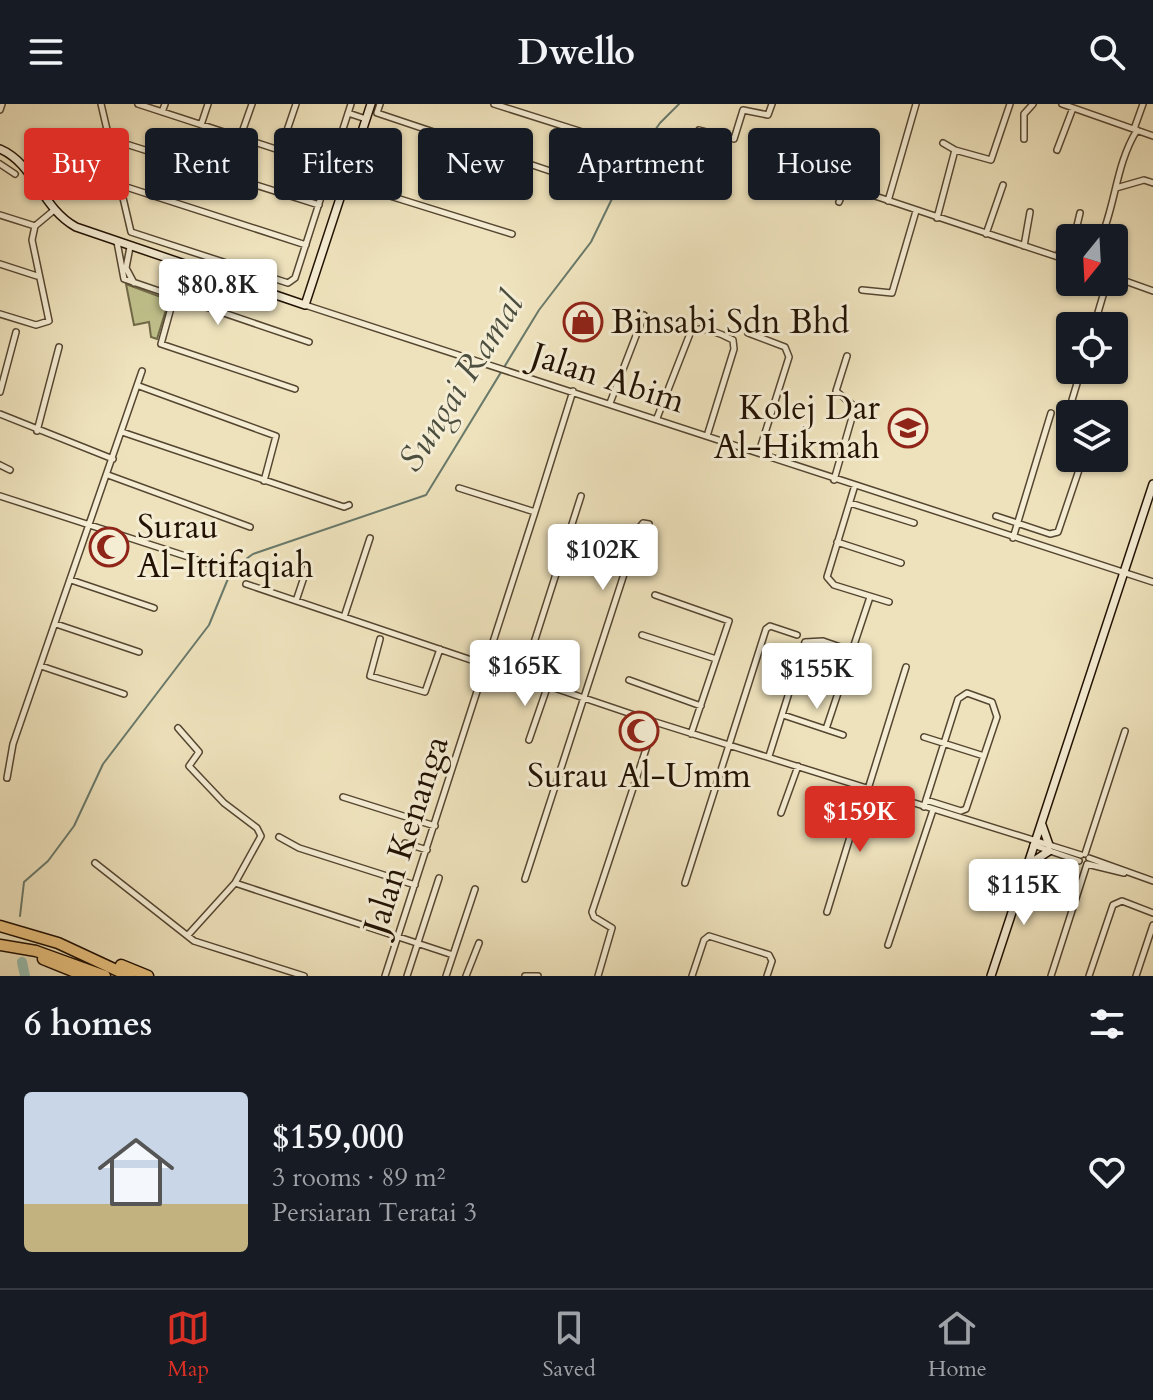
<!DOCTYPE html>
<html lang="en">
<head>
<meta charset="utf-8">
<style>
  body { margin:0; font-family:Cardo,serif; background:#242831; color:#f1f3f6; height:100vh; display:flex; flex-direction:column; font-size:30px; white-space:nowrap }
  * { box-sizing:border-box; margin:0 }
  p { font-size:26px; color:#9ea1a6 }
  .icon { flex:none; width:44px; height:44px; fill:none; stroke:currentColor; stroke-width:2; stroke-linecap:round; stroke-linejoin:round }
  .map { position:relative; height:872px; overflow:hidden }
  .side { display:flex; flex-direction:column; background:#171b24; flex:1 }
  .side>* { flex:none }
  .top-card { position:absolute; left:24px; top:24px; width:1106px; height:72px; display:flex; gap:16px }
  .needle { width:52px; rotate:198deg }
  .tools { position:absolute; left:1056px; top:120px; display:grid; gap:16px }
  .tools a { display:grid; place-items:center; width:72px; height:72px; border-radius:8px; background:#171b24; box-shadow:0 2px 6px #0004; font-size:40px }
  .price { position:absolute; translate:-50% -68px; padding:0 18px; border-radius:8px; background:#fff; color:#222; font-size:26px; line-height:52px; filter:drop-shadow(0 2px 4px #0008) }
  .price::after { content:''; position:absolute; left:50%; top:48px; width:24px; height:18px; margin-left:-12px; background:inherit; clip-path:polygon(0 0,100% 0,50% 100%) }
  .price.active { background:#d93025; color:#fff }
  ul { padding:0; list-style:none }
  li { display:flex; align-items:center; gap:24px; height:200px; padding:0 24px }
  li+li { border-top:2px solid #363941 }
  li span { display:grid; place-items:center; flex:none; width:224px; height:160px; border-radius:8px; color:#555 }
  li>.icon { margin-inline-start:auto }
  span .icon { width:96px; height:96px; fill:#fffc; stroke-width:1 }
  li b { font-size:34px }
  h2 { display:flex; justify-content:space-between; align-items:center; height:96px; padding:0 24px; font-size:34px }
  .tag { padding:0 28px; border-radius:8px; background:#171b24; box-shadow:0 2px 6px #0004; font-size:28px; line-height:72px }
  .tag.active { background:#d93025; color:#fff }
  header { display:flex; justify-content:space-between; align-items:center; height:104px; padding:0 24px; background:#171b24; font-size:36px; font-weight:700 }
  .tab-bar { display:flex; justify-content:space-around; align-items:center; height:112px; border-top:2px solid #363941; background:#171b24; font-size:22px; color:#9ea1a6 }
  .tab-bar a { display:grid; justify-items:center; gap:4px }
  .tab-bar .active { color:#d93025 }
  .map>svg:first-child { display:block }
  .green { fill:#c0c18c; stroke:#716a48; stroke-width:2 }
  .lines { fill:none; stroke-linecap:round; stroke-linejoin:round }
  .stream { stroke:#69796a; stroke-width:2 }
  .river { stroke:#99beae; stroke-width:10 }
  .street-casing { stroke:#554631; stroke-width:8 }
  .secondary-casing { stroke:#221203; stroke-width:10 }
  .highway-casing { stroke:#221203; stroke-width:13 }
  .street { stroke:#f4ecd3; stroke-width:5 }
  .secondary { stroke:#f4ecd3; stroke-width:7 }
  .highway { stroke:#e7c17e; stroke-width:10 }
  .labels { text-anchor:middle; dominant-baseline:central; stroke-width:6; stroke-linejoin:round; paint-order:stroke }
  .poi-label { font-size:34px; fill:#221203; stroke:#f4ecd3; text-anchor:start }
  .street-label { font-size:34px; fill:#221203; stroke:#f4ecd3 }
  .water-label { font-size:36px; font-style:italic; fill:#4c4e3f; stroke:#f4ecd3 }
</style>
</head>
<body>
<header><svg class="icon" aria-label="menu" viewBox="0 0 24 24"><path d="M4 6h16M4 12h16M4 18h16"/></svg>Dwello<svg class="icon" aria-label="search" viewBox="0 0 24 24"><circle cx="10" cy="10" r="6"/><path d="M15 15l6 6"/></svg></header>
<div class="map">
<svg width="1153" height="872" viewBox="0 0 1153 872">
  <rect width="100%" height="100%" fill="#eee2bc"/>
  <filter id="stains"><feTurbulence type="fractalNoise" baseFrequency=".0025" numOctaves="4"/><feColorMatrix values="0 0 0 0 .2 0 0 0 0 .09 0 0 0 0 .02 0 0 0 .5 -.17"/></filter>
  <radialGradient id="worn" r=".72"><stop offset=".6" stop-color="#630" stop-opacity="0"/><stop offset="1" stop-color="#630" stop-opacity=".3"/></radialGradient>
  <path class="green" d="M126,180L169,196L157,235L151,233L149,218L134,221Z"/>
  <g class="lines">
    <path class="stream" d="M20,812L24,778L48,757L74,722L103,660L209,521L232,465L253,450L426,391L539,206L591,138L624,70L660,19L679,0"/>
    <path class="river" d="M22,858L25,872"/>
    <defs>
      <path id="street" d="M101,0L131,128L288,179L295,174L351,0
        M138,0L331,63
        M380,0L377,9L577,76
        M494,0L620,40
        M1062,0L1153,32
        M0,6L2,0
        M162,8L165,0
        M348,9L366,15
        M201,21L208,0
        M1134,25L1143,0
        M699,26L734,35L743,6L768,11L772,0
        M240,34L252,0
        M110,35L319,101
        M1024,35V10L1033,0
        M955,46L991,56L1010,0
        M1057,46L1073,4
        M280,47L296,0
        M0,60L15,70
        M345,78L512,130
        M120,81L306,141
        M1116,84L1144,76L1153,79
        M888,97L916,0
        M839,98L843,88L851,84L1070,157
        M0,111L35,122
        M937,114L955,46L943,39
        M35,122L53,107
        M986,130L1003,81
        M1074,134L1080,109
        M1101,134C1116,98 1116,60 1137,26
        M117,138L124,175L309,238
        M1024,142L1030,108
        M130,143L126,164L134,179
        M1058,153L1063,136H1070
        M0,160L37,172
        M1114,173L1153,187
        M862,186L892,189L916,107
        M174,193L161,240L295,285
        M305,201L1153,478
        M0,210L36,221L49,217L32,136L35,122
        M1094,222L1107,178
        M748,229L785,243L789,253L759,348
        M1114,265L1115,266
        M139,282L276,332L264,377
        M0,288L16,228
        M1072,296L1081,266
        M610,299L644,211
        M0,310L113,355
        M657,314L691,227C701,221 722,230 733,236L734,245L707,332
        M37,327L59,243
        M122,328L344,403L349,401
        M0,361L10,366
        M108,371L250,423
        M834,376L855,303L836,287L847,252
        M855,381L827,473L834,481L889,498
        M0,392L207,459
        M850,399L914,419
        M535,408L573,287
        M996,412L1050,430L1058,428L1083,354
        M1013,434L1051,309
        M837,438L901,459
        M71,476L154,504
        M246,480L655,618L1081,751
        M655,491L729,517L691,630
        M296,497L308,461
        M344,513L370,434
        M56,520L139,548
        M642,531L716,555
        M380,535L370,572L425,588L440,545
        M41,562L124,590
        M523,573L581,392
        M629,576L701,602
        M783,611L843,631
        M178,624L199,648L189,662L224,699L257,724L261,732L235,779L188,831
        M826,625L870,493
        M924,633L984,652
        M529,636L548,581
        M769,652L805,538L823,537L852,547
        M7,674L13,640L142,267
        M868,685L906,563
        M343,693L435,722
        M924,703L926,696L958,595L967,589L992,598L997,613L966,705L961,707L926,696
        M781,709L798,662
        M279,733L299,744L415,781
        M405,739L427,746
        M1033,741L1079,757
        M1085,750L1125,627
        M1089,754L1153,777
        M95,759L194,837L304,872
        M1043,771L1079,783
        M525,775L639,424L643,419L649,420
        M235,779L453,851L446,872
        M685,779L766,525L770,522L797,531
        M827,808L865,684
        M888,841L933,706
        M453,851L475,785
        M385,872L535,408L459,384
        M407,872L439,774
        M466,872L479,839
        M525,872H538
        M598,872L612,824L594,813L592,808L655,618
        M692,872L704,836L709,832L769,851L772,857L767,872
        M1051,872L1087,760L1124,769
        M1089,872L1113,801L1122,797L1153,809
        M1136,872L1153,821"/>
      <path id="secondary" d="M0,45C35,60 41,104 76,123L305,201L371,0
        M1042,721L1049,741
        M1031,759L1049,747
        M991,872L1153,380"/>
      <path id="highway" d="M0,822L58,839L129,872
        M0,841L36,847L105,872
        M43,855L85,872
        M121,861L148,872"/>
    </defs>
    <use href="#street" class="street-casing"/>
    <use href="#secondary" class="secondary-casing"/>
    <use href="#highway" class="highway-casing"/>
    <use href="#street" class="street"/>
    <use href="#secondary" class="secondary"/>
    <use href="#highway" class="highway"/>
  </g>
  <defs>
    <symbol id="shop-ring" viewBox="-11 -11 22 22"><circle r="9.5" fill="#f4ecd3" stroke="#8f2418" stroke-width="1.5"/><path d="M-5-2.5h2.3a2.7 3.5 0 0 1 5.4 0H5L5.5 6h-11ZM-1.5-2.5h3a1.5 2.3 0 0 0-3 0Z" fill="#8f2418"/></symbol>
    <symbol id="university-ring" viewBox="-11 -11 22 22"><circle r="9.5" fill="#f4ecd3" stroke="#8f2418" stroke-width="1.5"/><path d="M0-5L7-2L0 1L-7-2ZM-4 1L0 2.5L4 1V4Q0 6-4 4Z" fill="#8f2418"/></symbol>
    <symbol id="mosque-ring" viewBox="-11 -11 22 22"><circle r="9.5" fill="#f4ecd3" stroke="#8f2418" stroke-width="1.5"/><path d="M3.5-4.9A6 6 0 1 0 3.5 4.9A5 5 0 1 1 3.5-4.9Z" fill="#8f2418"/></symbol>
  </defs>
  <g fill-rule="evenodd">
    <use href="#shop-ring" x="561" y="196" width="44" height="44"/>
    <use href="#university-ring" x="886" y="302" width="44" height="44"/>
    <use href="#mosque-ring" x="87" y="421" width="44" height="44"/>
    <use href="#mosque-ring" x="617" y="605" width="44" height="44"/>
  </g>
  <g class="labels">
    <g class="poi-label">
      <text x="611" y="218">Binsabi Sdn Bhd</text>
      <text x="880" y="304" text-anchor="end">Kolej Dar<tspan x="880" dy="39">Al-Hikmah</tspan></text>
      <text x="137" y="423">Surau<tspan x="137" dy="39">Al-Ittifaqiah</tspan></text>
      <text x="639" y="672" text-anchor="middle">Surau Al-Umm</text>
    </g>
    <g class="street-label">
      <text transform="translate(608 274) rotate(18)">Jalan Abim</text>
      <text transform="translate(406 731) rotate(-72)">Jalan Kenanga</text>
    </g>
    <g class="water-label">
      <text transform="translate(461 278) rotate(-58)">Sungai Ramal</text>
    </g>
  </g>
  <rect width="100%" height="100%" filter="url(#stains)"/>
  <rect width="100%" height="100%" fill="url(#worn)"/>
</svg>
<div class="tools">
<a><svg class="needle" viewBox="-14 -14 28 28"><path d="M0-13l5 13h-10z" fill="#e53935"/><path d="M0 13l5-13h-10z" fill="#9ea1a6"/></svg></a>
<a><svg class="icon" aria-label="locate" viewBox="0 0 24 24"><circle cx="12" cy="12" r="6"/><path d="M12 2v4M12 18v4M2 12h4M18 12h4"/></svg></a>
<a><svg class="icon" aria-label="layers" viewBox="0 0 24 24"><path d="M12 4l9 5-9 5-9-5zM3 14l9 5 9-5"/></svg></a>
</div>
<b class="price" style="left:218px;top:223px">$80.8K</b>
<b class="price" style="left:603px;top:488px">$102K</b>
<b class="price" style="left:525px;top:604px">$165K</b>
<b class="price" style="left:817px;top:607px">$155K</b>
<b class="price active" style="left:860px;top:750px">$159K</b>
<b class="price" style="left:1024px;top:823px">$115K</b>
<div class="top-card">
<a class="tag active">Buy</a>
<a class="tag">Rent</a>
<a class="tag">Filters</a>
<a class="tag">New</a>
<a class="tag">Apartment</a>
<a class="tag">House</a>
</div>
</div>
<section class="side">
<h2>6 homes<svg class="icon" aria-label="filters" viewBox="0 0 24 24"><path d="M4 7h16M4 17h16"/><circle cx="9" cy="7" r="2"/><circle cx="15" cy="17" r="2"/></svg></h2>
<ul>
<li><span style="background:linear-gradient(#c9d6e8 70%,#c2b280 0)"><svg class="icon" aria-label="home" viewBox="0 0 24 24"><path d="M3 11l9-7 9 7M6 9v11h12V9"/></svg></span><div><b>$159,000</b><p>3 rooms · 89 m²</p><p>Persiaran Teratai 3</p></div><svg class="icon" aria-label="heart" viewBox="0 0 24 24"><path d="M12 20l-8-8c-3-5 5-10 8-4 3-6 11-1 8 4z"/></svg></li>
</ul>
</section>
<nav class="tab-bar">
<a class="active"><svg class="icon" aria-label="map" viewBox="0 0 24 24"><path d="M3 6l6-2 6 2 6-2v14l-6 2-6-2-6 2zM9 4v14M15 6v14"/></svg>Map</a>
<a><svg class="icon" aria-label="saved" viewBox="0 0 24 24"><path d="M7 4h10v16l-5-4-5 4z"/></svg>Saved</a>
<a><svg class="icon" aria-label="home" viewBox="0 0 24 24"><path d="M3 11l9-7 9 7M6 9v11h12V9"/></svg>Home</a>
</nav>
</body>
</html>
